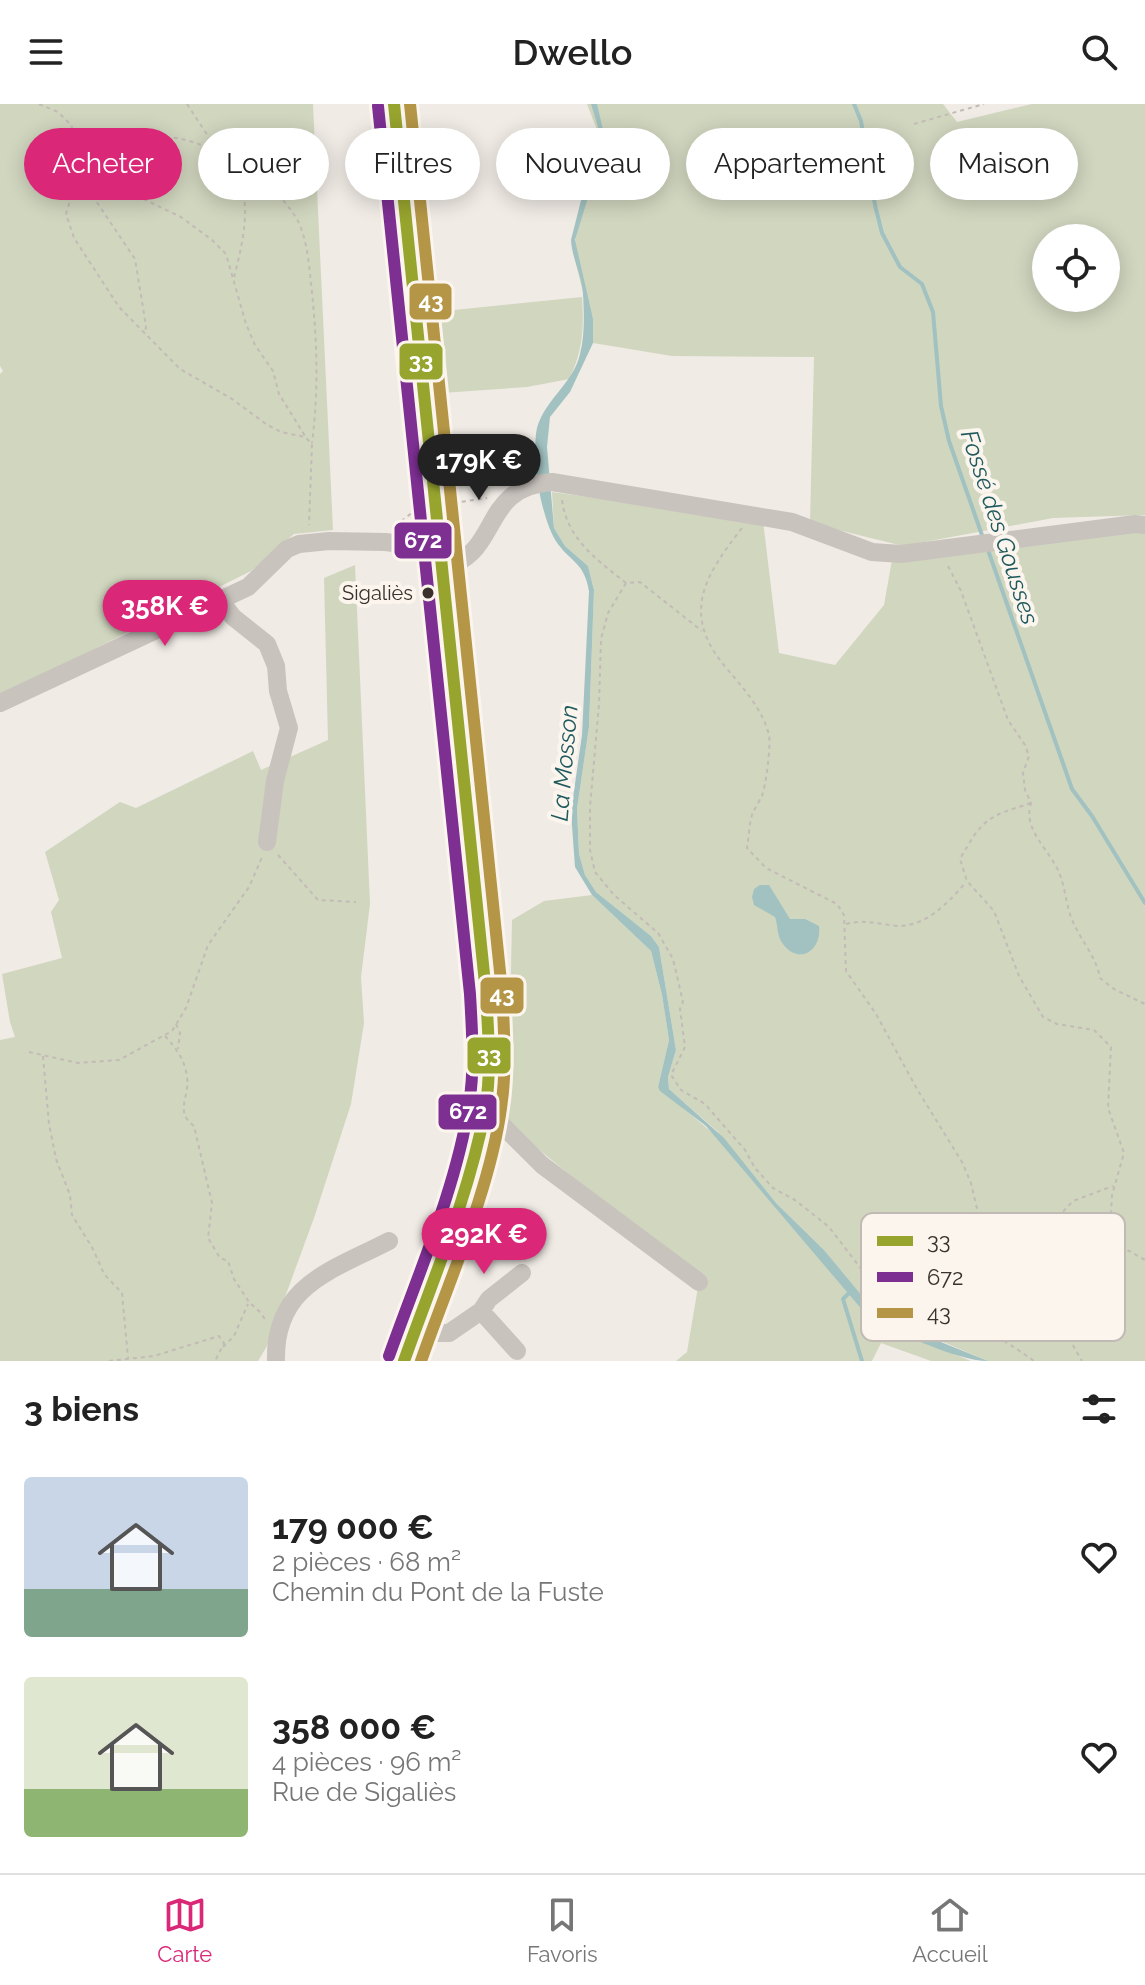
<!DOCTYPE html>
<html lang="fr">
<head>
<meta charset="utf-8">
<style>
  body { margin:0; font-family:Raleway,sans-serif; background:#f2f2f2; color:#222; height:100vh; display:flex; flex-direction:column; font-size:30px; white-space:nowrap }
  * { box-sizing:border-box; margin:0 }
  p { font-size:26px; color:#767676 }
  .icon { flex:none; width:44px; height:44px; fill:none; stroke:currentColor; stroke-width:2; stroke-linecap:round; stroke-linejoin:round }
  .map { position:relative; height:1257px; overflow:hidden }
  .drawer { display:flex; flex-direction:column; background:#fff; flex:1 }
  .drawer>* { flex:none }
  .top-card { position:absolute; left:24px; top:24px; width:1098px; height:72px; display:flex; gap:16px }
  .fabs { position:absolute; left:1032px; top:120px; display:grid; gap:16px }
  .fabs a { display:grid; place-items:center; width:88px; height:88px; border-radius:50%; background:#fff; box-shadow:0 4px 20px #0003; font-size:40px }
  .price { position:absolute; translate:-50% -68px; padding:0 18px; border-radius:28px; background:#db2777; color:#fff; font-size:26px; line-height:52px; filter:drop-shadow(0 2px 4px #0008) }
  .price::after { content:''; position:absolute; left:50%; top:48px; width:24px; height:18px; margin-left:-12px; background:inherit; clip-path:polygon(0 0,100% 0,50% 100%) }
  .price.current { background:#222; color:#fff }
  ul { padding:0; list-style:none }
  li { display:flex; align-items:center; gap:24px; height:200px; padding:0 24px }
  li span { display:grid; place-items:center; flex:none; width:224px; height:160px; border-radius:8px; color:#555 }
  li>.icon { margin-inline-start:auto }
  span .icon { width:96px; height:96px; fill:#fffc; stroke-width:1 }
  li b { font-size:34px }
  h2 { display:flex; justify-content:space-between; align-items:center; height:96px; padding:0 24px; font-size:34px }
  .chip { padding:0 28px; border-radius:36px; background:#fff; box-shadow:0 4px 20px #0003; font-size:28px; line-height:72px }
  .chip.current { background:#db2777; color:#fff }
  header { display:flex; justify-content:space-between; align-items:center; height:104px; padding:0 24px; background:#fff; font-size:36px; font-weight:600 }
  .tabs { display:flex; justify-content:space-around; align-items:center; height:112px; border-top:2px solid #e0e0e0; background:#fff; font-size:22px; color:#767676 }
  .tabs a { display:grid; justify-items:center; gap:4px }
  .tabs .current { color:#db2777 }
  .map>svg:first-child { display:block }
  .green { fill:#d1d6bf; fill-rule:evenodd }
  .water { fill:#a1c2c1 }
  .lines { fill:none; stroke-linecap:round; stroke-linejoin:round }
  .stream { stroke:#a1c2c1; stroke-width:4 }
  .path { stroke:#c2bbb6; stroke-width:2; stroke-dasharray:4 4; stroke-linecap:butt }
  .minor { stroke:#c9c3be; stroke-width:18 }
  .major { stroke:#b8b1ad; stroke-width:24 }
  .bus-1-casing { stroke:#fbf5ee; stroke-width:18 }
  .bus-2-casing { stroke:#fbf5ee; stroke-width:18 }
  .bus-3-casing { stroke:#fbf5ee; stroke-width:18 }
  .bus-1 { stroke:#97a42e; stroke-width:12 }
  .bus-2 { stroke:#7d2f92; stroke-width:12 }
  .bus-3 { stroke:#b49646; stroke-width:12 }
  .bus-dot { fill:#3b302b; stroke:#fbf5ee; stroke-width:3 }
  .labels { text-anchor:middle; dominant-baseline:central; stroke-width:8; stroke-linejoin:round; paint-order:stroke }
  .bus-label { font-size:20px; fill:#3b302b; stroke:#fbf5ee; text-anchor:end }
  .water-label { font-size:24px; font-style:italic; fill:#1f5a5e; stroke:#fbf5ee }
  .key { fill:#fbf5ee; stroke:#c1bab4; stroke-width:2 }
  .key-label { font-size:22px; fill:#3b302b }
  .line-badge { stroke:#fbf5ee; stroke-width:3 }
  .badge-label { font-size:22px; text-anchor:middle; font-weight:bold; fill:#fff }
</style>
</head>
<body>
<header><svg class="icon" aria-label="menu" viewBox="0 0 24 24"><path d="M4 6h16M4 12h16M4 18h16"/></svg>Dwello<svg class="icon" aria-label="search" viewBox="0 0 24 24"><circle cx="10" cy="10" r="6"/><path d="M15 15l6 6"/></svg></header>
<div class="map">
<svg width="1145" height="1257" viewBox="0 0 1145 1257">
  <rect width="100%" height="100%" fill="#f0ebe5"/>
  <path class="green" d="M0,0H313L333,426L294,430L251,467L0,592V270L3,267L0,262Z
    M587,0H943L957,18L1032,0H1145V411L1053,414L903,442L810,419L814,253L672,252L593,239V215L584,192L573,148L597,26ZM1046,134H1106V194H1046Z
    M582,193C584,224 583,247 569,275L527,283L442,289L435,208Z
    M552,388L763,417L779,549L835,561L884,501L892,456L1130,427L1145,429V1257H988L889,1215L865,1197L824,1146L776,1099L717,1027L669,985L668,973L676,946L659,843L651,832L596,788L585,771L579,750L577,705L589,623L594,486L588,462L565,442L554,424Z
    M355,461L370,800L361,873L364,919L351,1000L314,1114L267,1242L258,1257H0V936L15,933L10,918L2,870L62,854L51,808L59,796L45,748L120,698L136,704L253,647L261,666L328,636L324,474Z
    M592,791L651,847L662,891L669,936L658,983L715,1031L863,1207L887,1222L971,1257H931L881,1239L872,1257H676L687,1248L699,1177L508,1020L512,816L544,797Z"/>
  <path class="water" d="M591,0H597L604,30L598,61L575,136L593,215V239L570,288L550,313L547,343L554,424L565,442L588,462L594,486L589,623L577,705L579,750L585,771L596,788L651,832L659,843L676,946L668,973L669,985L724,1034L776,1099L824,1146L872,1204L906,1224L988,1257C957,1257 889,1226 863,1207L706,1022L660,987L658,983L669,936L662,891L651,847L592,791L575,763L571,708L582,631L589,487C584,455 566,457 553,432C545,416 539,390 537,373C536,358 533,331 539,318C549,293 574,277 580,250C585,231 584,208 583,190C582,172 572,154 571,136L597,33L598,23Z
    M760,781H769L790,815H805L819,822C822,849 796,862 781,837C777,830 778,821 775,813L754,801L752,793L754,785Z"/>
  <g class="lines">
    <path class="stream" d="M854,0L861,17L875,101L882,129L900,163L922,180L933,208L941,302L949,337L983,434
      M988,446L1072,685L1092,712L1145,799
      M851,1187L843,1195L862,1257"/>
    <path class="path" d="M39,0L58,8L71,21L79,43L80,64L66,110L74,134L119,203L180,265L232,295L266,320L281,328L305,333L312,340L309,421
      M187,0L208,32L211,44
      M914,20L984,0
      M78,34C111,35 143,29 176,34C219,41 278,79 299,119C307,137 309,160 311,179C317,234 319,284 312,339
      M80,64L90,75L106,82L131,89L181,113L212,136L226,150L246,220L255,241L273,267L279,290L305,332
      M84,69L94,94L135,155L146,222L145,230
      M234,173C241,146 255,93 234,71L240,62
      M562,396C567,435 597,456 626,479L640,478L702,527
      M454,399L487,394
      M395,422L418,404
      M742,424C706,470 681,508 723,560C741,582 762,603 769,631C771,642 766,681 762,692C759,697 756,703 753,708C749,719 749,733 747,744L766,764L837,800L844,811L846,867L876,910L917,985L962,1058L971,1079L985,1139L1002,1161L1012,1168L1025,1183L1037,1188L1059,1217L1082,1257
      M948,462L961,487L1008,616L1025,641L1029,652L1023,669L1025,686L1031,699C1022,727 1051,746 1060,771C1065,784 1066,799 1071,813C1079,835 1096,851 1100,874L1114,885L1145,900
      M626,479L608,509L601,535L599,600L590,703V746L595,768L614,791L658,829L673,855L683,898L680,905L685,943L671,971L681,986L705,1000L745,1046L755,1064L773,1084L795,1096L829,1123L862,1166L902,1205C948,1203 997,1230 1034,1257
      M1031,699C987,713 983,714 960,755L967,777L994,807L1019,872L1043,913L1057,920L1094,926L1111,943L1108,1004L1124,1049L1112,1091L1110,1126L1115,1139L1145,1156
      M278,751L318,796L356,798
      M846,820C864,815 879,820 897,822C926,823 949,798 966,778
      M176,920L180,929L178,945
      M165,932C176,944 185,956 187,973C190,993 174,1008 194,1022L212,1099L208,1134L220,1154L228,1157L234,1175L249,1198L261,1209L266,1217
      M29,948L78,959L119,956L172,927L186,904L208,841L249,783L263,751
      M43,952L49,1020L56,1055L70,1091L72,1111L93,1145L104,1170L122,1189L128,1254
      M1003,1160L1041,1131L1073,1097L1113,1082
      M956,1215L988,1176L995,1154
      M223,1243L234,1232L248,1200
      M109,1257L154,1252L219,1232L224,1239L215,1257"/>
    <path class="minor" d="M441,464C503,451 478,383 552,378L792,418L872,448L901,450L1135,420L1145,421
      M220,496L233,513L267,540L276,562L278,587L289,624L275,677L267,738
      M0,599L248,483L287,445L299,440L329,437L385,438L403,440L423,449L429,468L442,476
      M485,1004L542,1061L699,1178
      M481,1207L489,1195L522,1169
      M414,1229H449L481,1207L517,1247
      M276,1257C274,1181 331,1167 389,1137"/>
    <path class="major" d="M394,0L486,889L489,963L485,1004L469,1072L404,1257"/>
    <defs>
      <path id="bus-1" d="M394,0L486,889C488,928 492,967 485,1006C469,1092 433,1175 404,1257"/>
      <path id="bus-2" d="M378,2L470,890C472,927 475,964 469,1000C457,1082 417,1173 389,1252"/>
      <path id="bus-3" d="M410,0L502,887C504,927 507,965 501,1004C490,1086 448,1179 421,1257"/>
    </defs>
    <use href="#bus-1" class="bus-1-casing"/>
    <use href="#bus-2" class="bus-2-casing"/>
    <use href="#bus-3" class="bus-3-casing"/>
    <use href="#bus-1" class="bus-1"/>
    <use href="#bus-2" class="bus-2"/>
    <use href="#bus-3" class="bus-3"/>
  </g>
  <circle class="bus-dot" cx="428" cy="489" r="7"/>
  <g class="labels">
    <g class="bus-label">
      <text x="413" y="489">Sigaliès</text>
    </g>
    <g class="water-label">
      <text transform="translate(1000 423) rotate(72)">Fossé des Gousses</text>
      <text transform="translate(564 659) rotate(-85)">La Mosson</text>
    </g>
  </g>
  <rect x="861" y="1109" width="264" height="128" rx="12" class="key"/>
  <rect x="877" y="1132" width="36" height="10" fill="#97a42e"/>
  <rect x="877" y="1168" width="36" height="10" fill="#7d2f92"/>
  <rect x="877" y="1204" width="36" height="10" fill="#b49646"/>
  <g class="key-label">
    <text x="927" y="1145">33</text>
    <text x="927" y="1181">672</text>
    <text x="927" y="1217">43</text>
  </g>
  <g class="line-badge">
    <rect x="408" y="178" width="45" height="39" rx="8" fill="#b49646"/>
    <rect x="398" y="238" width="46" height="39" rx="8" fill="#97a42e"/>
    <rect x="393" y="417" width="60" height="39" rx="8" fill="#7d2f92"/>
    <rect x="479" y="872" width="46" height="39" rx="8" fill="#b49646"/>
    <rect x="466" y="932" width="46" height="39" rx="8" fill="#97a42e"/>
    <rect x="437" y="989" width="61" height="38" rx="8" fill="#7d2f92"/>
  </g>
  <g class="badge-label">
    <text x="431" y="205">43</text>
    <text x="421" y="265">33</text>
    <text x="423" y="444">672</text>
    <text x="502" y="899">43</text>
    <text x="489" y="959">33</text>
    <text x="468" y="1015">672</text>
  </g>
</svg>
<div class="fabs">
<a><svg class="icon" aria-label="locate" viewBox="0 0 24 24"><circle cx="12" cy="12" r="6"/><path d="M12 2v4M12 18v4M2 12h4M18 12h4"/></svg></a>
</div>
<b class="price current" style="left:479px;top:398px">179K €</b>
<b class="price" style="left:165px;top:544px">358K €</b>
<b class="price" style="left:484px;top:1172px">292K €</b>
<div class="top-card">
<a class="chip current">Acheter</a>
<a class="chip">Louer</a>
<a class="chip">Filtres</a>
<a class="chip">Nouveau</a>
<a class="chip">Appartement</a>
<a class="chip">Maison</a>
</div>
</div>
<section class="drawer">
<h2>3 biens<svg class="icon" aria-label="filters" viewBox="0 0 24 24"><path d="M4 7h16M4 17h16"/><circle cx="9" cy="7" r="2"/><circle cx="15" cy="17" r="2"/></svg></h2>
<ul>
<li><span style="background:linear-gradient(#c9d6e8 70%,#7fa58c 0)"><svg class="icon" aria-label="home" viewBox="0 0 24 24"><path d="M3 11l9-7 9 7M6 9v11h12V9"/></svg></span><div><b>179 000 €</b><p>2 pièces · 68 m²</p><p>Chemin du Pont de la Fuste</p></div><svg class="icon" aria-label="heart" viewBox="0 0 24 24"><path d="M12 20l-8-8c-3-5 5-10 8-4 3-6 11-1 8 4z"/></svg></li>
<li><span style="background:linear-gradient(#dfe7d0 70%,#8fb573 0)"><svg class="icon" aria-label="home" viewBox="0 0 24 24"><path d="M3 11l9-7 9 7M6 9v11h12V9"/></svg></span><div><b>358 000 €</b><p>4 pièces · 96 m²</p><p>Rue de Sigaliès</p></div><svg class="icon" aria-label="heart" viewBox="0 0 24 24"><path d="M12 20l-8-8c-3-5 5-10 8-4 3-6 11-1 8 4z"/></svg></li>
</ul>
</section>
<nav class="tabs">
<a class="current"><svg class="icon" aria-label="map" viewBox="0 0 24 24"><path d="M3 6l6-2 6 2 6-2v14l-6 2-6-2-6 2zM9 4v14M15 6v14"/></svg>Carte</a>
<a><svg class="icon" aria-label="saved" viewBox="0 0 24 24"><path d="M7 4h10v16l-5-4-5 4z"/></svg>Favoris</a>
<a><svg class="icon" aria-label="home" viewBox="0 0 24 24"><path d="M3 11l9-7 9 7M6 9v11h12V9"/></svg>Accueil</a>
</nav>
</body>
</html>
